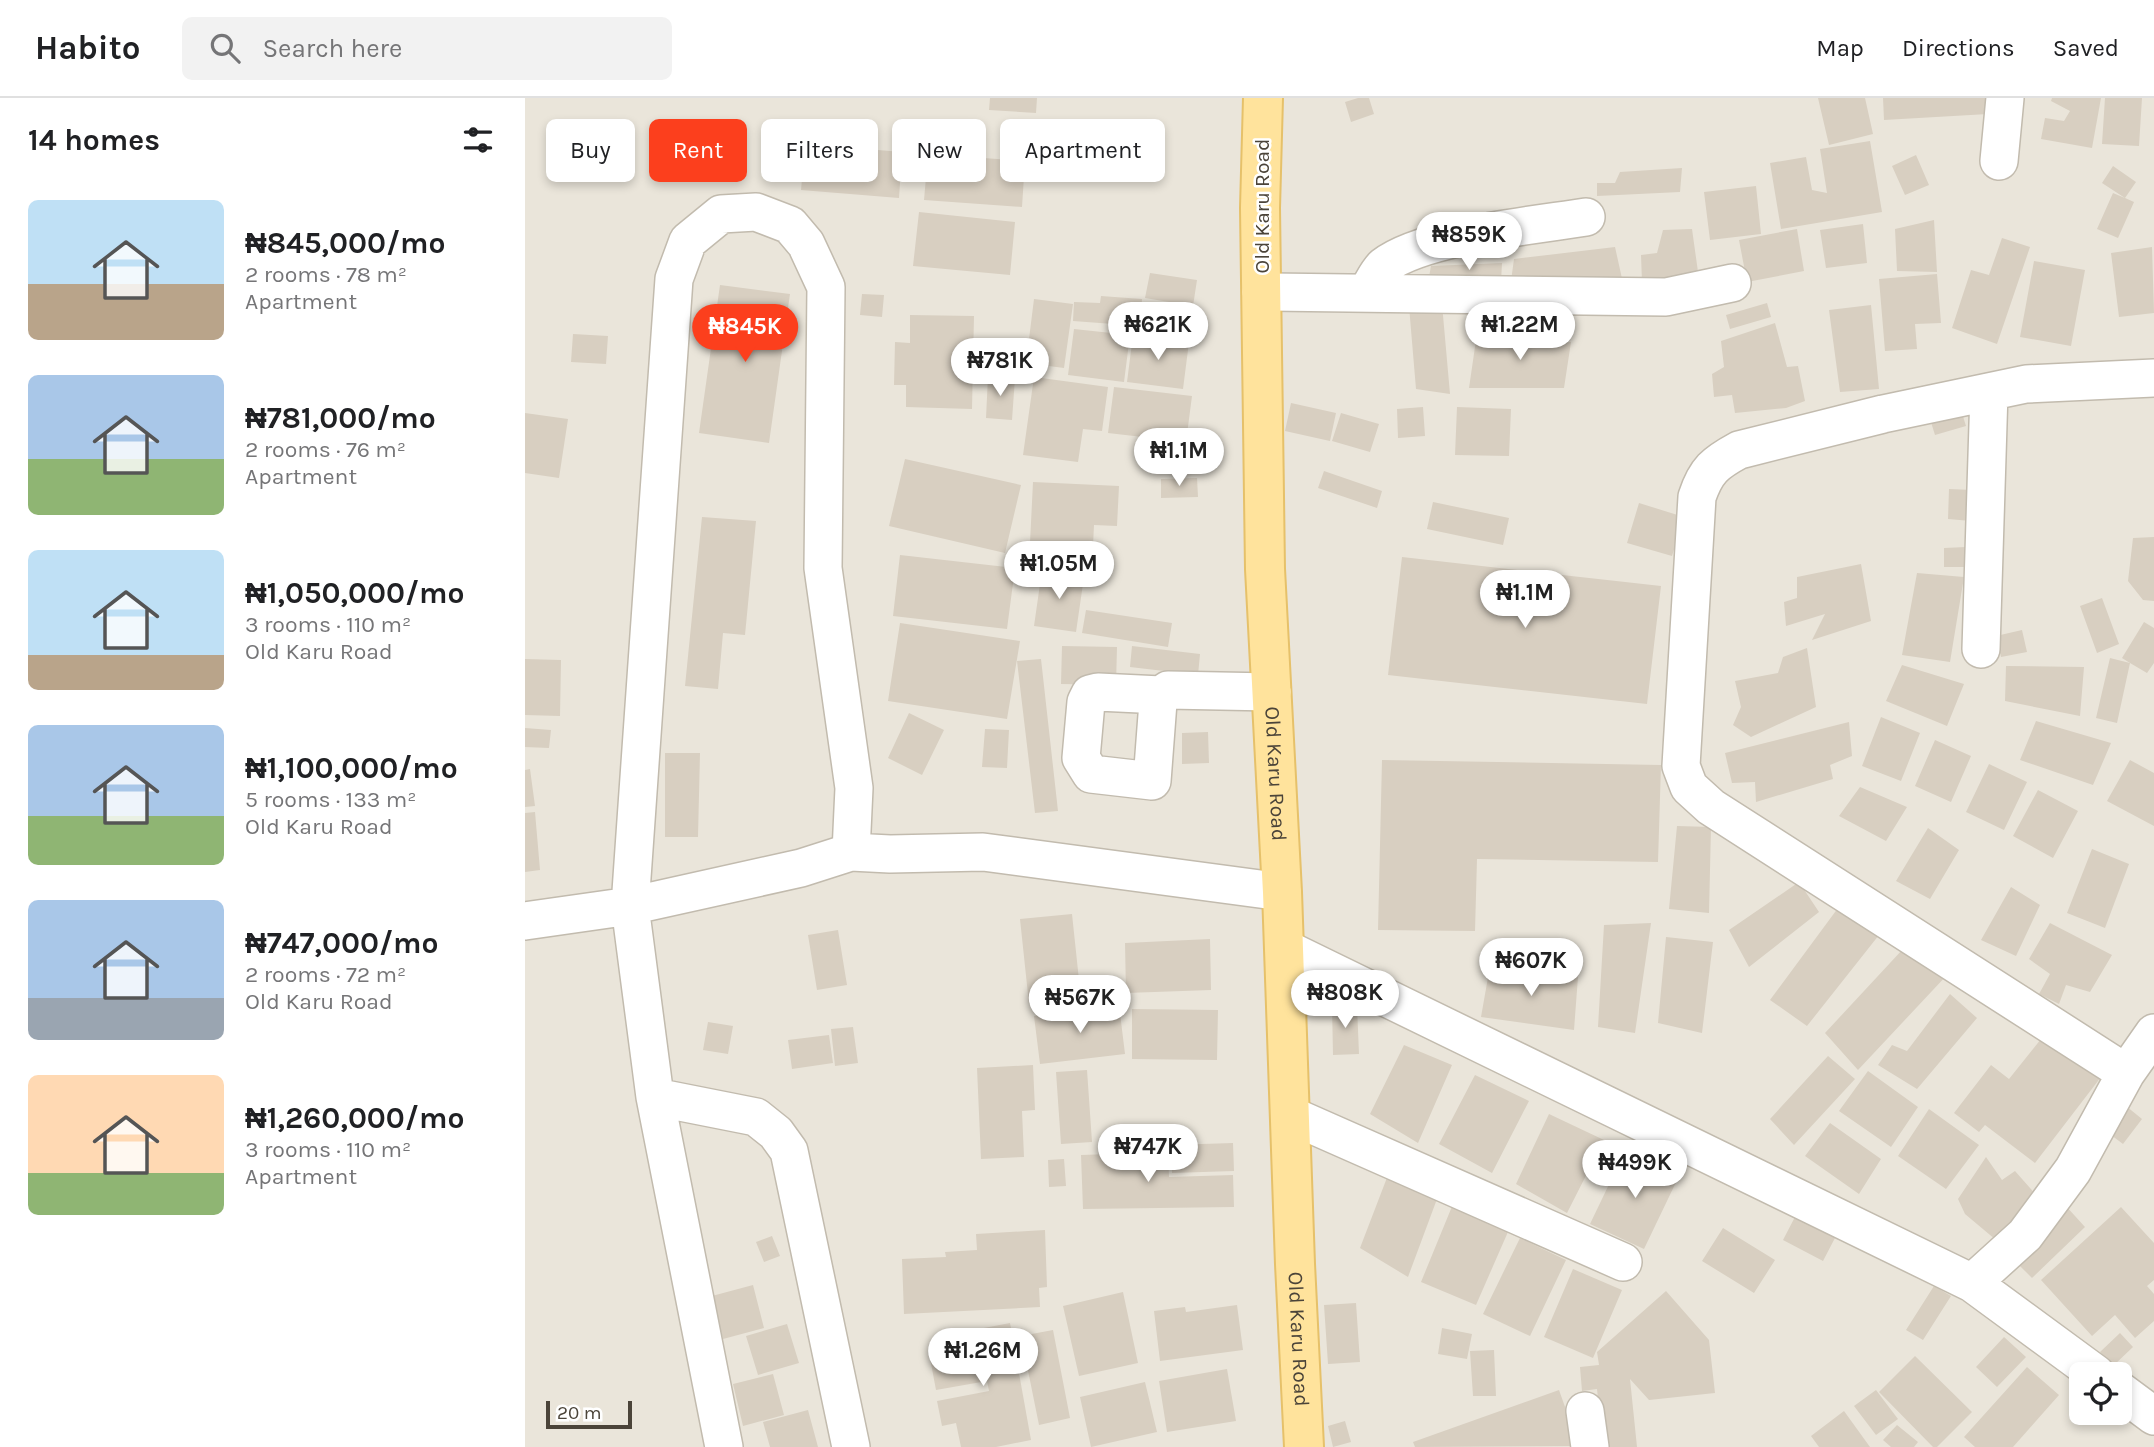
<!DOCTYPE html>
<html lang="en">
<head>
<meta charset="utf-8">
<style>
  body { margin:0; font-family:Karla,sans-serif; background:#f2f2f2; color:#202124; height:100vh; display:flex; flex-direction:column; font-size:26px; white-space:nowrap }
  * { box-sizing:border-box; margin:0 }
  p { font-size:23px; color:#757577 }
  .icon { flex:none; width:38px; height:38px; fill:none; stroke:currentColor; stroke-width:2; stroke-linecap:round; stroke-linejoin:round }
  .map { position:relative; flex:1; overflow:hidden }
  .panel { display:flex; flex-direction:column; background:#fff; width:525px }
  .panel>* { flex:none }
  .top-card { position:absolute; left:21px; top:21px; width:665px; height:63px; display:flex; gap:14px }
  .tools { position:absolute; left:1544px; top:1264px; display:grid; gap:14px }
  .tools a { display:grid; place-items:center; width:63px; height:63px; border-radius:10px; background:#fff; box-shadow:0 4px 10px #0003; font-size:35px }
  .scale { position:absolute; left:21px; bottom:18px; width:86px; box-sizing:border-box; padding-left:7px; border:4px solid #4b4439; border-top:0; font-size:19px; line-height:24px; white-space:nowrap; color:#4b4439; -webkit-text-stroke:5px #fff; paint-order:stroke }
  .price { position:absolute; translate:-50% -60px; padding:0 16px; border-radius:24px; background:#fff; color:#222; font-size:23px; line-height:46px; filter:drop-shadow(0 2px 4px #0008) }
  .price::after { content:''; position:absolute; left:50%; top:42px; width:21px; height:16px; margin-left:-10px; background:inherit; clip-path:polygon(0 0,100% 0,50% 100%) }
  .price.active { background:#fc3f1d; color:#fff }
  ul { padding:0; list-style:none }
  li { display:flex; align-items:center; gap:21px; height:175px; padding:0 28px }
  li span { display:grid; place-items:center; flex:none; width:196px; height:140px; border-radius:10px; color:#555 }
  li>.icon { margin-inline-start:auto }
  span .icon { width:84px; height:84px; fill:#fffc; stroke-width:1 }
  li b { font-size:30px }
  h2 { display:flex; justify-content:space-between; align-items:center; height:84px; padding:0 28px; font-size:30px }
  .tag { padding:0 24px; border-radius:10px; background:#fff; box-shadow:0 4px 10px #0003; font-size:24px; line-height:63px }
  .tag.active { background:#fc3f1d; color:#fff }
  header { display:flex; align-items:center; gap:42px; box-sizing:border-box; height:98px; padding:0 35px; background:#fff; border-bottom:2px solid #e0e0e0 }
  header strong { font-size:33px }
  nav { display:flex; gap:38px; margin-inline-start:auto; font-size:24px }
  .search { width:490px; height:63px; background:#f2f2f2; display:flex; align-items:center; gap:18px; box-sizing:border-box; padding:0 24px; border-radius:10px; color:#757577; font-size:26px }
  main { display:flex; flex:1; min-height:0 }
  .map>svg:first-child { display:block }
  .residential { fill:#eae5da; fill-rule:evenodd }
  .building { fill:#d8cfc1 }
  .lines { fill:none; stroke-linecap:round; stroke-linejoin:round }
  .minor-casing { stroke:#c2bbae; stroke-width:40 }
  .major-casing { stroke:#e6c16a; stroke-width:42 }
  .minor { stroke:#fff; stroke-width:37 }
  .major { stroke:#ffe39c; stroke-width:38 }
  .labels { text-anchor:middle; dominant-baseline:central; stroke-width:5; stroke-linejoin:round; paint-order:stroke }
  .street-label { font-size:21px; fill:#4b4439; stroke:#fff }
</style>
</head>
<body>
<header>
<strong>Habito</strong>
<div class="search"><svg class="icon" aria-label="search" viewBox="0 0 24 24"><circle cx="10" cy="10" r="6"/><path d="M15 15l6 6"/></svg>Search here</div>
<nav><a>Map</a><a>Directions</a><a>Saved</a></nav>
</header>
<main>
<section class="panel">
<h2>14 homes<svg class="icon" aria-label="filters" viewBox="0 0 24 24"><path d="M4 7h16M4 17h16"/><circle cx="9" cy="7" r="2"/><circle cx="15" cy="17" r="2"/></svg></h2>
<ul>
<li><span style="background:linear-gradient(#bfe0f5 60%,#b9a48a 0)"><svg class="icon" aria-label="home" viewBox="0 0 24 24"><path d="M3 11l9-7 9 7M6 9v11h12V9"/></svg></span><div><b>₦845,000/mo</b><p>2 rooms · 78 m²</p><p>Apartment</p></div></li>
<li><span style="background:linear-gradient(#a9c7e8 60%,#8fb573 0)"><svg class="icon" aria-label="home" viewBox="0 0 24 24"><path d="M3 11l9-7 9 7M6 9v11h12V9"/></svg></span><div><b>₦781,000/mo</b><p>2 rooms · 76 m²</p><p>Apartment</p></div></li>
<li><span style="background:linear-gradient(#bfe0f5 75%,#b9a48a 0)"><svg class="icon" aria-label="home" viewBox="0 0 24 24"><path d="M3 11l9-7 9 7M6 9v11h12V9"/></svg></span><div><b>₦1,050,000/mo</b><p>3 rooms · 110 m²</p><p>Old Karu Road</p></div></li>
<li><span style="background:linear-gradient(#a9c7e8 65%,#8fb573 0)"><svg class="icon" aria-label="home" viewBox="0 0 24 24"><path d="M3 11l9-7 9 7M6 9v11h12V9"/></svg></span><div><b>₦1,100,000/mo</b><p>5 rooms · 133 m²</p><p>Old Karu Road</p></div></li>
<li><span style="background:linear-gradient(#a9c7e8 70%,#9aa5b1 0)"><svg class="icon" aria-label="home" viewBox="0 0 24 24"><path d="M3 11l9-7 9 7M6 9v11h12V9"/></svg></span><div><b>₦747,000/mo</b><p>2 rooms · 72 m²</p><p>Old Karu Road</p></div></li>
<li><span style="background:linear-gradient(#ffd9b3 70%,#8fb573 0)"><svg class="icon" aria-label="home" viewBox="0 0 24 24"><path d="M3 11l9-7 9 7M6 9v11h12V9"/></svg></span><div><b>₦1,260,000/mo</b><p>3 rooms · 110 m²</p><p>Apartment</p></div></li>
</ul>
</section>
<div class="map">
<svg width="1629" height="1349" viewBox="0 0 1629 1349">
  <rect width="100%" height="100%" fill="#f6f3ec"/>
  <path class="residential" d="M0,0H1629V1349H0ZM1556,1276H1594V1314H1556Z"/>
  <path class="building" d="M465,0H512L511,15L464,12Z
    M833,0H844L849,16L826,24L820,4Z
    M1293,0H1340L1348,36L1304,47Z
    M1358,0H1462L1463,16L1359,22Z
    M1527,0H1576L1567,50L1516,41L1520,20L1539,23L1545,13L1526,3Z
    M1580,0H1617L1614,48L1577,46Z
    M129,40L184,51L178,73L124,61Z
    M1345,43L1357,114L1256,131L1245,65L1281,59L1287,92L1302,95L1295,51Z
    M280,46L377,54L374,100L276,92Z
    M403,56L500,63L497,109L399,102Z
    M1391,57L1404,87L1380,97L1367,68Z
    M1588,68L1611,84L1600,100L1609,104L1593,140L1572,131L1588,95L1600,100L1577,85Z
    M1157,70L1155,94L1072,98V85H1090L1095,74Z
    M1231,88L1236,136L1185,142L1179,94Z
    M394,114L490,124L485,177L388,168Z
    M1409,122L1412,174L1372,173L1370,131Z
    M1338,126L1342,165L1301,170L1295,132Z
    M1167,131L1174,181L1117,184L1116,157L1132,155L1138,132Z
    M1272,131L1279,173L1222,184L1214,142Z
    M1477,140L1505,149L1472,246L1427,230L1446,172L1464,177Z
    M1090,149L1098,185L986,183L989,161Z
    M1627,149L1629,215L1594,219L1586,155Z
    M1509,163L1560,172L1546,248L1495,239Z
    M977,165L976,184L904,179L906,168Z
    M625,175L672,182L668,208L620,200Z
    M1412,176L1416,225L1390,226L1392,251L1360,253L1354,181Z
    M195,187L265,196L244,345L174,335Z
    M337,196L359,197L357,219L335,217Z
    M576,198L617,201L615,228L548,223L549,204L575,205Z
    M509,201L548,206L539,270L501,265Z
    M1242,205L1246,219L1205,231L1201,217Z
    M917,206L925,296L891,291L884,208Z
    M1346,207L1354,291L1315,294L1304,212Z
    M385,217L449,218L447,311L381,309V287H369L370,244L385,245Z
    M1250,225L1262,269L1273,268L1280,303L1261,310L1210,315L1207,297L1189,299L1187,276L1199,269L1196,243Z
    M549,231L605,237L599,284L543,277Z
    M977,233L1016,234L1022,246L1046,244L1039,290H944L951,242H971Z
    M48,236L83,238L81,266L46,264Z
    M608,237L664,244L658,291L602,284Z
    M463,278L490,280L487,322L461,320Z
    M509,279L583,289L577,333L558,331L553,364L498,357Z
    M589,289L667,298L661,344L583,335Z
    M766,305L811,315L805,343L760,333Z
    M898,309L900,338L873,340L872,311Z
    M932,309L986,311L984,358L930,357Z
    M1436,312L1441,328L1410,337L1405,321Z
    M0,315L43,321L34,380L0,375Z
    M816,315L854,326L845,354L807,343Z
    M380,361L496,387L480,455L364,428Z
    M799,373L857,393L852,410L793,390Z
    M672,380L673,399L636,400V381Z
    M508,384L594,388L592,428L569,427L568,448L505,445Z
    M1424,391L1447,392L1446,423L1423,421Z
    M908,404L984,420L978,447L902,431Z
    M1114,405L1159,419L1147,458L1102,445Z
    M177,419L231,423L220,537L198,535L193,591L160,588Z
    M1629,439V503L1618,502L1603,483L1608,440Z
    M1441,449L1442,469H1419V450Z
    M375,457L490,470L482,531L368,518Z
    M877,459L1136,488L1122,606L863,577Z
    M1336,466L1346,523L1287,542L1300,516L1261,528L1259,504L1272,500V479Z
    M517,472L559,479L551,534L509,528Z
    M1392,475L1439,479L1425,564L1377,557Z
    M1577,500L1594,546L1572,555L1555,508Z
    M561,512L647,525L643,549L557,535Z
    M1619,524L1629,530V565L1622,575L1605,565L1592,625L1571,620L1585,560L1605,565L1597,560Z
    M375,525L495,543L482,621L363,603Z
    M1497,532L1502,554L1476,559L1471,538Z
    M537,548L592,549L591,587L536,586Z
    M607,548L675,556L673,577L605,569Z
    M1282,550L1291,609L1226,639L1208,627L1216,609L1210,583L1253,575L1258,559Z
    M0,561L36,562L35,618L0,617Z
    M516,561L533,713L510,715L492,563Z
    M1377,567L1439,586L1422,628L1361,603Z
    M1481,568L1559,569L1555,618L1480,603Z
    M384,615L419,632L397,677L363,660Z
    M1356,619L1395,635L1376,683L1337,668Z
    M1511,623L1586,645L1568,687L1495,662Z
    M1324,624L1327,658L1305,667L1308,681L1231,704L1230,684L1207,685L1200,655Z
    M0,630L26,632L24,650L0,649Z
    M460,631L484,632L482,670L457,669Z
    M683,634L684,665L657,666V635Z
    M1410,642L1446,658L1426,704L1390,688Z
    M140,655H175L173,739H140Z
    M857,662L1136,667L1133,764L952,761L950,833L853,832Z
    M1605,662L1629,675V728L1582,703Z
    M1464,666L1502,684L1479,732L1441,714Z
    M5,671L10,708L0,709V672Z
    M1335,689L1382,709L1361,743L1314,718Z
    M1513,692L1553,713L1528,760L1488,738Z
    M10,714L15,772L0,774V715Z
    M1152,728L1186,729L1184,815L1144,811Z
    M1403,730L1434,752L1405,801L1371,783Z
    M1567,751L1604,766L1580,830L1542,815Z
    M1274,784L1294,814L1224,869L1204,832Z
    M1486,789L1515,807L1491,858L1456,842Z
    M1313,810L1354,837L1282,928L1245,902Z
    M547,816L556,901L504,906L495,821Z
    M1126,825L1110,935L1073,929L1079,827Z
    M1525,825L1587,857L1565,894L1541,887L1534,906L1514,896L1525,876L1504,861Z
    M313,832L322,887L292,892L283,837Z
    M1141,839L1188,844L1177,935L1133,925Z
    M685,841L686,892L601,895L600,845Z
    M1378,851L1422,877L1333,972L1300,935Z
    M965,868L1053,879L1049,932L956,919Z
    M1425,896L1452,920L1392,991L1353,967L1367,947L1382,953Z
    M594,907L600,956L515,966L509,918Z
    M832,907L834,956L808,957L807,908Z
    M607,911L693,912L692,962L607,961Z
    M183,924L208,928L203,956L178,952Z
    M328,929L333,965L310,968L306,931Z
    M1520,936L1576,979L1510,1065L1460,1027L1454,1034L1429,1015L1466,967L1484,981Z
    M304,937L308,965L267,971L263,942Z
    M879,947L927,967L893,1045L845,1016Z
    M1303,958L1330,981L1269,1047L1245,1021Z
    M508,967L510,1012L497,1013L499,1059L456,1061L452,970Z
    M562,972L567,1044L536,1046L531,974Z
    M1343,973L1393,1009L1366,1049L1314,1013Z
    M950,977L1004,1003L967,1075L914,1046Z
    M1601,1008L1617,1021L1598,1046L1582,1034Z
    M1404,1011L1454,1047L1421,1091L1373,1058Z
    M1024,1016L1079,1042L1042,1115L991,1086Z
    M1305,1025L1356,1061L1334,1096L1280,1058Z
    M708,1045L709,1073L647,1075L646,1047Z
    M1100,1053L1154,1078L1119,1151L1065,1126Z
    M643,1054L644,1079L708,1077L709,1109L558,1111L556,1057Z
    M1461,1059L1477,1082L1490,1073L1514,1100L1471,1142L1440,1116L1433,1101Z
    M539,1061L541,1088L524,1089L523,1062Z
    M863,1077L912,1101L883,1179L835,1150Z
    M928,1106L986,1127L951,1207L896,1184Z
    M1540,1107L1560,1129L1507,1180L1486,1159Z
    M1596,1109L1629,1145V1182L1622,1188L1629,1196V1223L1610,1240L1590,1217L1567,1238L1516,1182Z
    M1271,1117L1311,1138L1298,1163L1258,1142Z
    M1198,1130L1250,1162L1229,1195L1177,1163Z
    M520,1132L522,1189L514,1190L515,1209L379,1216L377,1161L421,1159L420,1154L452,1152L451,1136Z
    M247,1138L255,1158L239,1164L231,1144Z
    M995,1140L1041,1162L1005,1238L958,1216Z
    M1048,1171L1097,1192L1068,1260L1019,1239Z
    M228,1187L239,1230L198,1241L187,1198Z
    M1409,1188L1426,1198L1398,1242L1381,1232Z
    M1141,1193L1184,1242L1190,1295L1124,1302L1105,1281L1112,1349H1078L1072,1291L1057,1293L1055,1269L1074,1267L1072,1254Z
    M598,1194L613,1265L554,1278L538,1208Z
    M831,1205L835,1264L803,1266L799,1207Z
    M712,1207L718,1252L635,1263L629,1213L660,1209L661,1214Z
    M485,1225L506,1342L471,1349H436L431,1325L417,1328L412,1303L464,1293L462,1283L411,1292L405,1260L421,1258L417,1238Z
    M262,1226L274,1265L233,1277L221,1238Z
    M917,1230L947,1236L942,1261L913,1256Z
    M528,1232L545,1320L514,1327L496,1238Z
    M1595,1235L1608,1249L1588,1268L1575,1254Z
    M1479,1239L1501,1259L1472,1289L1451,1269Z
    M969,1252L971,1298H948L945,1253Z
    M1390,1258L1447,1314L1412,1349H1408L1354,1294Z
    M1502,1269L1534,1297L1488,1349H1450L1439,1339Z
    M702,1271L711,1323L642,1334L634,1283Z
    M248,1276L259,1317L218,1328L208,1286Z
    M620,1284L632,1334L566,1349L555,1299Z
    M1034,1292L1054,1348L890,1349L888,1344Z
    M1351,1292L1373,1321L1351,1337L1329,1308Z
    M283,1312L293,1349H245L238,1324Z
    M1319,1313L1345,1349H1294L1286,1338Z
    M820,1323L826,1344L808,1349L803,1328Z
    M1372,1327L1393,1344L1389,1349H1366L1358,1342Z"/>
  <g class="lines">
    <defs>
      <path id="minor" d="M1474,63L1480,0
        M736,194L1141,199L1207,185
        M841,195C847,187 852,174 859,168C897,138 1011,127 1061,119
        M1456,551L1464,294
        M636,597L633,604L627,683L566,676L556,660L561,604L565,596L573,594L636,597L643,592L747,594
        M0,823L105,808L276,770L326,754L365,756L458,754L757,794
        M759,850L1447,1185L1571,1276
        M1601,975L1186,709L1164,689L1156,668L1172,399C1181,372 1190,365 1214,352L1358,316L1501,286L1629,280
        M130,999L231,1019L251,1035L264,1053L326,1349
        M765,1017L1098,1164
        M1447,1185L1500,1137L1548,1072L1601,975L1629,935
        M1594,1292L1629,1318
        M1060,1313L1065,1349
        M199,1349L130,999L105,808L149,181L163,143L196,116L231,114L265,127L281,146L301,189L298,470L329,690L326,754"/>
      <g id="major">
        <path id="s1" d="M738,0L735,110L740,471L757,794L770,1166L779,1349"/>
      </g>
    </defs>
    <use href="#minor" class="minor-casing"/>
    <use href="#major" class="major-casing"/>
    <use href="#minor" class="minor"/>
    <use href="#major" class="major"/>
  </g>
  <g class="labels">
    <g class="street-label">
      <text transform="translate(737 108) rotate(-90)">Old Karu Road</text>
      <text stroke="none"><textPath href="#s1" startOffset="676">Old Karu Road</textPath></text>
      <text stroke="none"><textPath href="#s1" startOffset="1242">Old Karu Road</textPath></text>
    </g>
  </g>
</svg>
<div class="tools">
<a><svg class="icon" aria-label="locate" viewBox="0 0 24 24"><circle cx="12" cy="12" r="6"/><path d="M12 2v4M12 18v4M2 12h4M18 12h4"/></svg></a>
</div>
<div class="scale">20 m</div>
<b class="price" style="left:944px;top:174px">₦859K</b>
<b class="price" style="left:633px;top:264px">₦621K</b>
<b class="price" style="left:995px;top:264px">₦1.22M</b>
<b class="price active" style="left:220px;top:266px">₦845K</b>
<b class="price" style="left:475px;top:300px">₦781K</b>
<b class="price" style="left:654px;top:390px">₦1.1M</b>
<b class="price" style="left:534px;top:503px">₦1.05M</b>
<b class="price" style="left:1000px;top:532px">₦1.1M</b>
<b class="price" style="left:1006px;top:900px">₦607K</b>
<b class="price" style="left:820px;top:932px">₦808K</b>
<b class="price" style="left:555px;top:937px">₦567K</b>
<b class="price" style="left:623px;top:1086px">₦747K</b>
<b class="price" style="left:1110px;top:1102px">₦499K</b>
<b class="price" style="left:458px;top:1290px">₦1.26M</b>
<div class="top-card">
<a class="tag">Buy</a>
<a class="tag active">Rent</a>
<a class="tag">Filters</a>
<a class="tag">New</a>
<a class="tag">Apartment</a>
</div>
</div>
</main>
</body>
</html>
